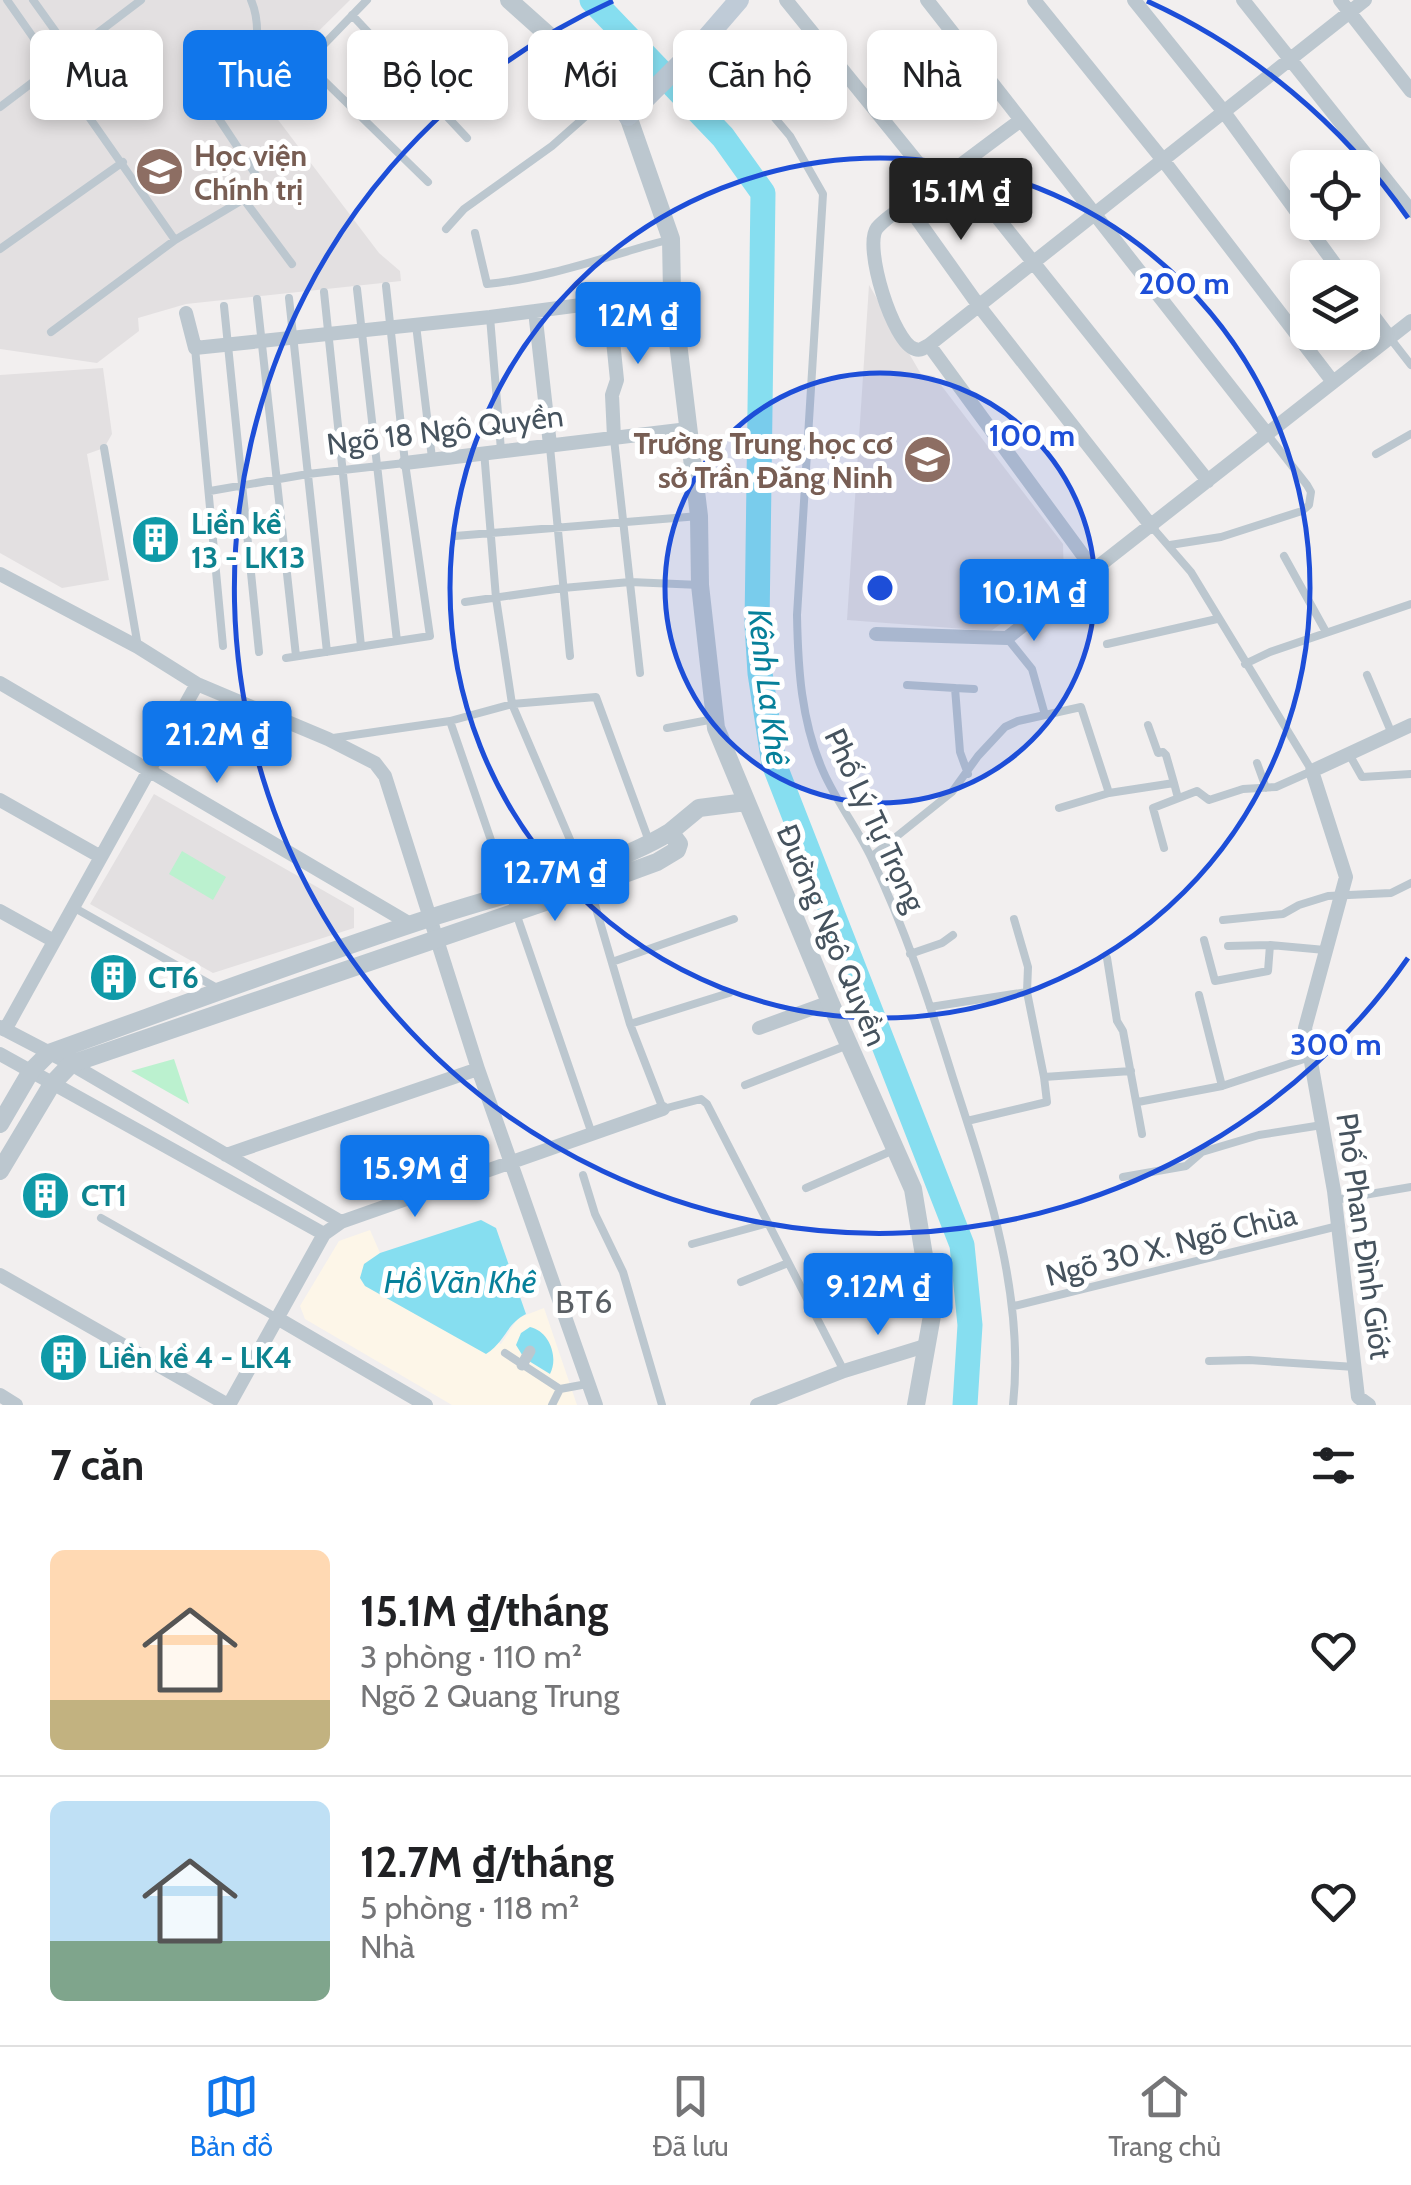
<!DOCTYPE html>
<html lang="vi">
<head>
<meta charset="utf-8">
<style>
  body { margin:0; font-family:Cabin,sans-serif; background:#f6f6f6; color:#202124; height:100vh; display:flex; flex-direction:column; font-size:38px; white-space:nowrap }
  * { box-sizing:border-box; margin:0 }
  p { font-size:32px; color:#757577 }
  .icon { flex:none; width:55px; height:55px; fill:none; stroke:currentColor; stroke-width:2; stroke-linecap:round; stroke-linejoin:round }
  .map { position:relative; height:1405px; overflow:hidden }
  .drawer { display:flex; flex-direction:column; background:#fff; flex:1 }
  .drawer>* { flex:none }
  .guide { position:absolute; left:30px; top:30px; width:1352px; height:90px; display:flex; gap:20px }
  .tools { position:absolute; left:1290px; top:150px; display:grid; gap:20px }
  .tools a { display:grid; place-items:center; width:90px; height:90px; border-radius:15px; background:#fff; box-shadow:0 5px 15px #0003; font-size:50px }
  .price { position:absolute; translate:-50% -85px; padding:0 22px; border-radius:10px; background:#1076eb; color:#fff; font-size:32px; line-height:65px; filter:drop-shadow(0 2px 5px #0008) }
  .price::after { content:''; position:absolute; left:50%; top:60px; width:30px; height:22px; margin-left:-15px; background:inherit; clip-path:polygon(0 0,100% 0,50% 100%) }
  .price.on { background:#222; color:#fff }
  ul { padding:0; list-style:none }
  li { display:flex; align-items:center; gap:30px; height:250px; padding:0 50px }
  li+li { border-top:2px solid #e0e0e0 }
  li span { display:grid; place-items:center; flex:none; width:280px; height:200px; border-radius:15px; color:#555 }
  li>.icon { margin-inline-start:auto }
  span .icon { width:120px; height:120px; fill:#fffc; stroke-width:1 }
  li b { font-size:42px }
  h2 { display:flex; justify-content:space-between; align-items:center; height:120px; padding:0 50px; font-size:42px }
  .tag { padding:0 35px; border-radius:15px; background:#fff; box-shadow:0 5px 15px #0003; font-size:35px; line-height:90px }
  .tag.on { background:#1076eb; color:#fff }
  .tabs { display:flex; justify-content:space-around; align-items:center; height:140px; border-top:2px solid #e0e0e0; background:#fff; font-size:28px; color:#757577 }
  .tabs a { display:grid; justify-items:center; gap:5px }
  .tabs .on { color:#1076eb }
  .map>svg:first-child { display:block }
  .commercial { fill:#fdf6e8 }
  .education { fill:#e3e0e1 }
  .green { fill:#bbf1cf }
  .water { fill:#86def0 }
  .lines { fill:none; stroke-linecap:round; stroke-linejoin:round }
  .river { stroke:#86def0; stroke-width:25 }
  .service { stroke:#bcc7cf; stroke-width:8 }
  .pedestrian { stroke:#bcc7cf; stroke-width:11 }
  .minor { stroke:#bcc7cf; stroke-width:14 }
  .tertiary { stroke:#bcc7cf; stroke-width:18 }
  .secondary { stroke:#bfcbd7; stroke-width:20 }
  .ring { fill:none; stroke:#1d4ed8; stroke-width:5 }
  .labels { text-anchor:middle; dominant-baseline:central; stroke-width:10; stroke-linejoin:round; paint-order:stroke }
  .education-label { font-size:30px; font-weight:bold; fill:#785e54; stroke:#fff; text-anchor:start }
  .street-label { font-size:30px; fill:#46535e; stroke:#fff }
  .culture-label { font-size:30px; font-weight:bold; fill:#0d838f; stroke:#fff; text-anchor:start }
  .water-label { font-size:32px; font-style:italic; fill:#07809a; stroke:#fff }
  .neighbourhood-label { font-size:32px; letter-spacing:2.5px; fill:#5b6065; stroke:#fff }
  .centre { fill:#1d4ed8; stroke:#fff; stroke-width:5 }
  .ring-label { font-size:30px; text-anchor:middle; font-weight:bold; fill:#1d4ed8; stroke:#fff; stroke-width:10; stroke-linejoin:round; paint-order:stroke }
</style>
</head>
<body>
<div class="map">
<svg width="1411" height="1405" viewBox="0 0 1411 1405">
  <rect width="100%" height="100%" fill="#f2efef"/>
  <path class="commercial" d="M370,1230L380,1253L364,1265L362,1271L501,1344L518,1318L544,1308L577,1405H452L305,1319L300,1306L339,1241Z"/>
  <path class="education" d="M0,0H350L257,92L379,253L400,271L401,281L186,304L138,318L139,331L97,363L0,349Z
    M869,285L921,374L934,376L1063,544L1064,578L991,631L847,620Z
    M103,368L112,434L104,448L87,454L109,580L62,588L0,553V375Z
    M154,794L354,908V928L213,973L90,904Z"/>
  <path class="green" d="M182,851L226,877L213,900L169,874Z
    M174,1059L189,1104L131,1071Z"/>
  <path class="water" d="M481,1220L496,1228L526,1314C506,1324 506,1341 486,1354L365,1286L360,1278L364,1264L380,1253Z
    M530,1327C549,1331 559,1357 550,1374L524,1358L516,1345L521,1333Z"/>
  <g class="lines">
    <path class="river" d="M592,0L723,137L763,193L757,625L760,673L774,764L962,1245L970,1325L965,1405"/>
    <path class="service" d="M7,0L175,240
      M33,0L71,53
      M367,0L306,63L428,182
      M352,15L467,138
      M710,41L790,136L823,194L797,615C798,668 801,721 823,771C836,801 857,828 871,857C905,928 930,1004 953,1078C987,1183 1025,1294 1013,1405
      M0,107L141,0
      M245,201L292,264
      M446,229L464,209L552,146L612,93
      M475,233L487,284C550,278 610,255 671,239
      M0,249L123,162
      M357,289L397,641
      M324,292L361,646
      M289,298L327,652
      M257,299L296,656
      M224,306L259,652
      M490,317L501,450
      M416,325L432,458
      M51,332L175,240L259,190L258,178L217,116C218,98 235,91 245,78C260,60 260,20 251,0
      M1390,338L1411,365
      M195,348L223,646
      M614,439L640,673
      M550,447L570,656
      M104,448L138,647
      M484,451L496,598L512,704L583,870
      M1376,454L1411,434
      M210,491L308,474L405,463
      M1152,527L1191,572L1312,771L1276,787L1243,789L1209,800L1197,791L1153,808L1164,848
      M455,536L699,516
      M1170,545L1221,537L1302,511L1309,505L1311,492L1307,485L1267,434
      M1284,556L1326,632
      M465,602L563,588L630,582L700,585
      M1007,638L1032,669L1045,715
      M1107,644L1217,619
      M286,658L430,636L405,463L386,286
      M1245,664L1270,652L1411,604
      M1367,675L1392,734
      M907,685L955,688L960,752L968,774
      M955,688L974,689
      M450,721L592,1134
      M1148,725L1158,753L1163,752L1166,755L1174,783
      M667,728L714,719
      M333,738L450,721L512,704L596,697L649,841
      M1349,754L1362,777L1411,774
      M1257,763L1266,788
      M1059,808L1109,793
      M871,857L952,792L978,756L1005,727L1018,721L1081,707L1109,793L1174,783L1178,798
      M590,888L630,1024L663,1109L701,1099L707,1104L844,1371
      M73,907L217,988
      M1014,919L1028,967L1027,992
      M1223,920L1283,914L1299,905L1328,896L1391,893L1411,883
      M1204,940L1215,981L1268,971L1270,945
      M1228,946L1270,945L1325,950
      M910,954L942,943L953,935
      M1107,958L1117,1021L1123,1031L1142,1134
      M612,962L734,919
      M1199,995L1222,1086
      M930,1007L1027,992L1044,1077L1131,1071
      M630,1024L729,993
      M745,1085L848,1045
      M1138,1102L1222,1086L1310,1057
      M967,1121L1047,1102L1044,1077
      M583,1175L595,1214L623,1272L662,1405
      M1123,1177L1186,1166L1202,1152L1259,1135L1322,1125
      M806,1188L896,1149
      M1335,1200L1411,1187
      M101,1218L277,1318
      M692,1244L768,1223
      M741,1282L788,1263
      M1014,1306L1338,1226
      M505,1353L560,1389L587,1384
      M1209,1361L1249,1360L1355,1367
      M552,1405L560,1389"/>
    <path class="pedestrian" d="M522,1365L530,1351"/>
    <path class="minor" d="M786,0L935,184
      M927,0L1267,434
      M1034,0L1163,160L1333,382
      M1134,0L1224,112L1345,278
      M1243,0L1411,211
      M1340,0L1411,91
      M1021,120C987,145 954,170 921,195C907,205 888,215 877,228C863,246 893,343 915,349C921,351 923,348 929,345L1365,0
      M957,167L1208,481
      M907,205L979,306L1152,527
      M609,301L617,380L612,395L614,437
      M1362,301L1390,338
      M535,311L550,445
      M186,313L195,348L490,317L672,293
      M929,345L1093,569
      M405,463L688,429
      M0,574L138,647L197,684L328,739L375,763L385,776L478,1069L596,1405
      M876,634L1007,638L1411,321
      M0,683L412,925
      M0,800L101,857
      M0,911L54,941
      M0,1027L71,1064L341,1222
      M759,1028L830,1002
      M5,1030L197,684
      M0,1054L324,1234
      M226,1155L478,1069
      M0,1275L228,1405
      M277,1318L426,1405
      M0,1395L16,1405
      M229,1405L324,1234L341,1222L663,1109
      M757,1405L844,1371L925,1346
      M1369,1405L1358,1397L1334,1191L1305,1028L1346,877L1312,771L1411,725"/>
    <path class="tertiary" d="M509,0L613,93L628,116L671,239L672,293L699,516L700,585L716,728L830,1002L913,1189L933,1310L916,1405
      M670,832L699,808L746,802
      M0,1124L31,1071L49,1053C177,1007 304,959 433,917C505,893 606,871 670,832L679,844L677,850L657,862L589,887L71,1064L52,1084L0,1171"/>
    <path class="secondary" d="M628,116L707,37L739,0"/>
  </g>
  <circle cx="880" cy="588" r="215" fill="#1d4ed8" fill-opacity=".12"/>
  <g class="ring">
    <circle cx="880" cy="588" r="215"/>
    <circle cx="880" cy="588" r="430"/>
    <path d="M1408 958A645 645 0 1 1 613 1M1147 1A645 645 0 0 1 1408 218"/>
  </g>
  <defs>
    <symbol id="university-disc" viewBox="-11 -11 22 22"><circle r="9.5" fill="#8d6e63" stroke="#fff"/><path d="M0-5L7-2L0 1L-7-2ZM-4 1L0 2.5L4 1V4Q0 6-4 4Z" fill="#fff"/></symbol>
    <symbol id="school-disc" viewBox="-11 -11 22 22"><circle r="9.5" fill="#8d6e63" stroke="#fff"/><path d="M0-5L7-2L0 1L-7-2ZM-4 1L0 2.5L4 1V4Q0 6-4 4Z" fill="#fff"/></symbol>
    <symbol id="building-disc" viewBox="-11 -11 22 22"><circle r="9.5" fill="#0f9aa8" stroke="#fff"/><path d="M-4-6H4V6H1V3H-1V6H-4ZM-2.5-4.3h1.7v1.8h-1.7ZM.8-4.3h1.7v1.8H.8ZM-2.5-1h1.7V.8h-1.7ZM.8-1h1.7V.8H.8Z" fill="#fff"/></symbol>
  </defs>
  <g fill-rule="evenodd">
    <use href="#university-disc" x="132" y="144" width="55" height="55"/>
    <use href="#school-disc" x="900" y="432" width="55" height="55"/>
    <use href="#building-disc" x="128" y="512" width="55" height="55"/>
    <use href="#building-disc" x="86" y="950" width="55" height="55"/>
    <use href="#building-disc" x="18" y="1168" width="55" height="55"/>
    <use href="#building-disc" x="36" y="1330" width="55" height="55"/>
  </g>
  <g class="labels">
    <g class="education-label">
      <text x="194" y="155">Học viện<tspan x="194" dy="34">Chính trị</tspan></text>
      <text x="893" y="443" text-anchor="end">Trường Trung học cơ<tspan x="893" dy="34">sở Trần Đăng Ninh</tspan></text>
    </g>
    <g class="street-label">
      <text transform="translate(445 430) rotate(-7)">Ngõ 18 Ngô Quyền</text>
      <text transform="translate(875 820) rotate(65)">Phố Lý Tự Trọng</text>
      <text transform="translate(832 935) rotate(67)">Đường Ngô Quyền</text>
      <text transform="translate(1364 1236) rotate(82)">Phố Phan Đình Giót</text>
      <text transform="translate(1171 1245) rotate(-14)">Ngõ 30 X. Ngõ Chùa</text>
    </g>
    <g class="culture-label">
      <text x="191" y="523">Liền kề<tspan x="191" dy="34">13 - LK13</tspan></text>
      <text x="148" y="977">CT6</text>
      <text x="81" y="1195">CT1</text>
      <text x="98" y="1357">Liền kề 4 - LK4</text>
    </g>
    <g class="water-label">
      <text transform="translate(769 687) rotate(83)">Kênh La Khê</text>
      <text x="460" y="1281">Hồ Văn Khê</text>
    </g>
    <g class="neighbourhood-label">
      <text x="585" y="1301">BT6</text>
    </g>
  </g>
  <circle cx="880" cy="588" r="15" class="centre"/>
  <g class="ring-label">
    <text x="1184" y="294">200 m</text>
    <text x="1032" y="446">100 m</text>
    <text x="1336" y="1055">300 m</text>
  </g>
</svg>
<div class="tools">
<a><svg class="icon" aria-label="locate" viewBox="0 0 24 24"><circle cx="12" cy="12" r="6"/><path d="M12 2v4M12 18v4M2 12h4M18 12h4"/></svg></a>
<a><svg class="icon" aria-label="layers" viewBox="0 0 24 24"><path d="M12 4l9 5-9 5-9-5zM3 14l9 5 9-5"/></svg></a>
</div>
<b class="price on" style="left:961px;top:243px">15.1M ₫</b>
<b class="price" style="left:638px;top:367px">12M ₫</b>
<b class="price" style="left:1034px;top:644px">10.1M ₫</b>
<b class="price" style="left:217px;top:786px">21.2M ₫</b>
<b class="price" style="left:555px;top:924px">12.7M ₫</b>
<b class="price" style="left:415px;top:1220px">15.9M ₫</b>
<b class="price" style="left:878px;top:1338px">9.12M ₫</b>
<div class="guide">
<a class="tag">Mua</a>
<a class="tag on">Thuê</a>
<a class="tag">Bộ lọc</a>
<a class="tag">Mới</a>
<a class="tag">Căn hộ</a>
<a class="tag">Nhà</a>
</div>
</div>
<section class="drawer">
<h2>7 căn<svg class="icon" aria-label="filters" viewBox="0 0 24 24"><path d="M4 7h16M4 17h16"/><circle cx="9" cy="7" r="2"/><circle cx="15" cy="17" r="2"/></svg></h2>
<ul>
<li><span style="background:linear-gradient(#ffd9b3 75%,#c2b280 0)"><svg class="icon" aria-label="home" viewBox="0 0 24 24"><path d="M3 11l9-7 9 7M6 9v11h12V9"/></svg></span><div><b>15.1M ₫/tháng</b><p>3 phòng · 110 m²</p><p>Ngõ 2 Quang Trung</p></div><svg class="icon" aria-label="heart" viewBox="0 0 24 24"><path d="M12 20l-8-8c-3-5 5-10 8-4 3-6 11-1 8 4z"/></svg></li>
<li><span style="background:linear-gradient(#bfe0f5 70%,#7fa58c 0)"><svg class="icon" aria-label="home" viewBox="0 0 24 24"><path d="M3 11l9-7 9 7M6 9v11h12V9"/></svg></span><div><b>12.7M ₫/tháng</b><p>5 phòng · 118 m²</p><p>Nhà</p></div><svg class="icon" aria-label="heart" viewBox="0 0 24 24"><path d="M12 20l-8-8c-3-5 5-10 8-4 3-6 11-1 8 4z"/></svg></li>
</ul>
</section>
<nav class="tabs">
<a class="on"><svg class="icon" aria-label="map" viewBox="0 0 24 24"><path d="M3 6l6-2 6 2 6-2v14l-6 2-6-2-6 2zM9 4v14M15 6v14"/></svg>Bản đồ</a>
<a><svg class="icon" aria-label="saved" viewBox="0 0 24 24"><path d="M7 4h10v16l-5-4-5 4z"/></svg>Đã lưu</a>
<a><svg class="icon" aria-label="home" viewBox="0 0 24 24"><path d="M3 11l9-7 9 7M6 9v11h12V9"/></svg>Trang chủ</a>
</nav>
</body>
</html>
